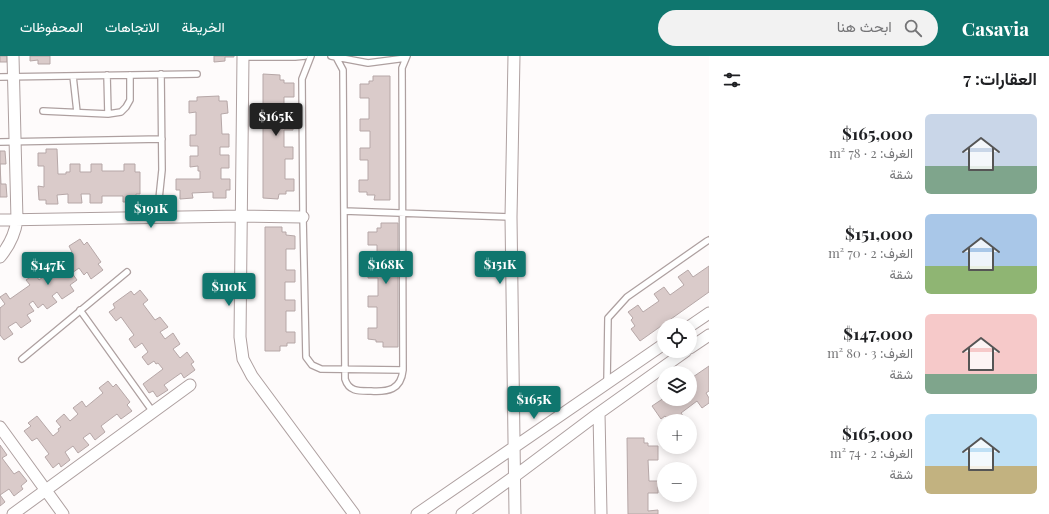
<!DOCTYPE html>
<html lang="ar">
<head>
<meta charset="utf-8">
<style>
  body { margin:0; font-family:"Playfair Display",Vazirmatn,serif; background:#f2f2f2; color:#202124; direction:rtl; height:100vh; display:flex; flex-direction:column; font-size:15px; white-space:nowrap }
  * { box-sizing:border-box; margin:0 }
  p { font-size:13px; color:#757577 }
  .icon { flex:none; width:22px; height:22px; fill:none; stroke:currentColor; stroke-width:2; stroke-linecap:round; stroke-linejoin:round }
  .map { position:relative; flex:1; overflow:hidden; direction:ltr }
  .sheet { display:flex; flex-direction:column; background:#fff; width:340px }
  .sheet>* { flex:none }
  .controls { position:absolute; left:657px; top:262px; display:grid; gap:8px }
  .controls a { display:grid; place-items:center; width:40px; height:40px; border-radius:50%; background:#fff; box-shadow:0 2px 10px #0003; font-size:20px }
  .price { position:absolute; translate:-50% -34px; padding:0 9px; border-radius:4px; background:#0f766e; color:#fff; font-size:13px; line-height:26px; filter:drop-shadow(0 1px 2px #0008) }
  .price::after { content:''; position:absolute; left:50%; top:24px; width:12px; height:9px; margin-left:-6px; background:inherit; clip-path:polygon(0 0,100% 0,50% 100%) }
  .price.selected { background:#222; color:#fff }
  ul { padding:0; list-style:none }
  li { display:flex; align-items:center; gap:12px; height:100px; padding:0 12px }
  li span { display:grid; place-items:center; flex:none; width:112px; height:80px; border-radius:6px; color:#555 }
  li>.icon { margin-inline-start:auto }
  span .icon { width:48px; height:48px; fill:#fffc; stroke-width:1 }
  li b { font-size:17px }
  h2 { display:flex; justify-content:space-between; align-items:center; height:48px; padding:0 12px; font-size:17px }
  header { display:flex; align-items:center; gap:24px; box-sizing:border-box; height:56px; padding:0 20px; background:#0f766e; color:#fff }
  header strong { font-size:19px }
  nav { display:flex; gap:22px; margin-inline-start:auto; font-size:14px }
  .search { width:280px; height:36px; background:#f2f2f2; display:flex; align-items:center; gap:10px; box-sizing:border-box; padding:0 14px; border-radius:22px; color:#757577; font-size:15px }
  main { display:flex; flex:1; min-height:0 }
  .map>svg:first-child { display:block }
  .building { fill:#dacbca; stroke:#b6a7a7 }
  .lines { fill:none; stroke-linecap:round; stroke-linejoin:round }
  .service-casing { stroke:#aea0a0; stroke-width:8 }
  .minor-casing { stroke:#aea0a0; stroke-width:13 }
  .service { stroke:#fff; stroke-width:5.5 }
  .minor { stroke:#fff; stroke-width:11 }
</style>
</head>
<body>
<header>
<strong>Casavia</strong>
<div class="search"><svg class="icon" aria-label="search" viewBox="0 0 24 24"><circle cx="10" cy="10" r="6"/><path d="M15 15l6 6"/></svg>ابحث هنا</div>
<nav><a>الخريطة</a><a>الاتجاهات</a><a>المحفوظات</a></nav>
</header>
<main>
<section class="sheet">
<h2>العقارات: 7<svg class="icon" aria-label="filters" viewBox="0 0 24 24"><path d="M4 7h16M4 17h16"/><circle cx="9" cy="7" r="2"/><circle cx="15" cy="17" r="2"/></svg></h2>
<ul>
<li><span style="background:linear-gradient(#c9d6e8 65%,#7fa58c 0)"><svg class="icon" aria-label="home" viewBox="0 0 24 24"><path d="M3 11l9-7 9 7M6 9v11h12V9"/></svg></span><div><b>$165,000</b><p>الغرف: 2 · 78 m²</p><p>شقة</p></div></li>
<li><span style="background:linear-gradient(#a9c7e8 65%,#8fb573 0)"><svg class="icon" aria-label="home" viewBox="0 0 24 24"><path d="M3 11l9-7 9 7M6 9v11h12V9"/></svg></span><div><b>$151,000</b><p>الغرف: 2 · 70 m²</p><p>شقة</p></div></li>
<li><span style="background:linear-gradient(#f6c9c9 75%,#7fa58c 0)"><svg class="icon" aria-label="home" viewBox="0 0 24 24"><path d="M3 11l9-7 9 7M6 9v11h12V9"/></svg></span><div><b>$147,000</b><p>الغرف: 3 · 80 m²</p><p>شقة</p></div></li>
<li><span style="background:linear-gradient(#bfe0f5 65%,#c2b280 0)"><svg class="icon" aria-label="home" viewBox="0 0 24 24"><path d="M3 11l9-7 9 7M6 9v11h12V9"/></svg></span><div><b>$165,000</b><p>الغرف: 2 · 74 m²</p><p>شقة</p></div></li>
</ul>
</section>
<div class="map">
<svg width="709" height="458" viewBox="0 0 709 458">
  <rect width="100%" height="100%" fill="#fefbfb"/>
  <path class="building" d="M0,0H7V6H0Z
    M30,0H50V8H38V4L30,5Z
    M214,0H234V1H225V5L214,6Z
    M263,18L280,19V24H284V27H294V41H284V62H293V74H284V91H293V103H285V123H294V135H286V138H279L278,143L263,142Z
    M373,20H390V144H374L375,139H367V136H359V124H368V104H360V92H370V75H360V63H369V42H360V28H369V25H373Z
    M219,40V45H227L228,57L221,58L222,78H229V91H220V99H229V112H221V123H230V134H226V142H213V136L192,137L193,142L180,143V134H176V123H200V115H198V110L190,111V100H198V90H190V79H196V56L189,57V45H197V41Z
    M46,93H57L58,118H66V116H70V108H80V116H91V108H102V115H124V108H135V116H140V138H136V146H123V140H102V147H90V138H81L82,147H68V138L57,139L58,148H46V144H39L38,130L44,131V110H38V97H46Z
    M0,95H5L6,108H0L1,128H6L7,141H0Z
    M381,167H398V291H383V286H376V284L368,283V272H377V251H368V240H378V222H368V210H377V189H368V176H377V172H381Z
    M265,171H282V176H286V179L295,180V193H286V214H295V226H285V244H295V255H286V276H295V287H287V290H280V295H265Z
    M80,183L84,189L87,186L101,206L98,208L103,214L91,223L87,216L84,219L79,212L72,217L77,224L70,229L74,235L62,243L57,236L52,240L57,246L47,253L43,248L38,252L33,245L29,248L34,255L27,259L31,265L21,272L16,266L8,271L13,278L4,284L0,279V252L5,248L0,241L6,237L10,243L30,229L26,224L35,218L39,224L47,218L41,210L50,204L53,208L72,196L69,190Z
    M709,210V236L640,285L631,273L635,270L631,264L633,262L628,256L638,249L643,256L659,245L654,238L664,231L670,239L684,229L678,221L688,214L693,221Z
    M140,234L148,244L143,248L155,264L160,261L168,271L160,276L165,283L173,277L180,288L173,293L180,302L187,296L194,306L191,308L195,314L184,322L181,317L164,329L168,334L157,341L153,335L149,337L143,328L163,313L158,307L156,308L154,305L148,309L142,301L148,296L142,287L135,292L129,283L134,279L121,261L116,265L109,256L115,252L113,248L131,235L134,239Z
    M709,310V335L706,337L709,342V347L702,352L697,345L681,357L686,364L685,365H669L665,360L661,363L652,350L664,342L690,343V323Z
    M108,325L113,331L116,328L130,346L127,349L132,355L121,363L117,358L101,370L105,376L95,384L90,377L83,382L89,389L78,397L73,390L65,396L70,404L61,411L59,407L53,412L45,401L49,398L37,382L32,385L24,375L31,370L28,367L37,360L53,380L59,375L58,373L61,371L56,365L64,358L70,365L78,358L73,352L82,345L86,351L103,337L99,332Z
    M627,382H644V387H648V390H658V404H648L649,425H658V437H648V455L658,454V458H628Z
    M0,389L7,399L2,402L14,418L19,415L27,425L21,430L23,433L14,440L9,433L0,439L5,446L0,450Z"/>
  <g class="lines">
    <defs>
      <path id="service" d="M311,0L302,23L303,161L306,301L312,309L321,313L403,314
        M331,0L368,7L406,2
        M243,1H295L305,0
        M336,1L343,14L345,323C349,336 359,335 371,335C388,336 401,334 403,314L402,12L407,0
        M107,19L108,58
        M73,20L77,56
        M0,21L197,18
        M43,55L108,58L121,56L126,51L130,44V19
        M0,86L162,83
        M344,155L511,161
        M157,162L162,114L161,18
        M80,254L153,356
        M22,303L127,216
        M607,326L608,262L627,241L707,185L709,184"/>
      <path id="minor" d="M243,0L240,281L243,303L252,320L354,458
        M514,0L511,161L515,458
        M0,164L242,160L303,161
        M0,201C9,190 15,178 17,164L13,0
        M690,270L709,257
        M690,292L709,279
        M599,357L601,458
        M0,371L63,458
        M13,458L190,329
        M417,458L664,288
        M462,458L515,420L599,357L686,295"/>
    </defs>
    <use href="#service" class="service-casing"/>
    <use href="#minor" class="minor-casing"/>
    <use href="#service" class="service"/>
    <use href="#minor" class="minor"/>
  </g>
</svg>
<div class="controls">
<a><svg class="icon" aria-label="locate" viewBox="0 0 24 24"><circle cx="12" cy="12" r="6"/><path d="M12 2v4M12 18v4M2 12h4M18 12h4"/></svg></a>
<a><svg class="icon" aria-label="layers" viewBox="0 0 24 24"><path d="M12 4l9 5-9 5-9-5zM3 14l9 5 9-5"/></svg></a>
<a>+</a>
<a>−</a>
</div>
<b class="price selected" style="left:276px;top:81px">$165K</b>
<b class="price" style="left:151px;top:173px">$191K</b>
<b class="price" style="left:386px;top:229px">$168K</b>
<b class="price" style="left:500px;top:229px">$151K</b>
<b class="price" style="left:48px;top:230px">$147K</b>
<b class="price" style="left:229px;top:251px">$110K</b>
<b class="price" style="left:534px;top:364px">$165K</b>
</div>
</main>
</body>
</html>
